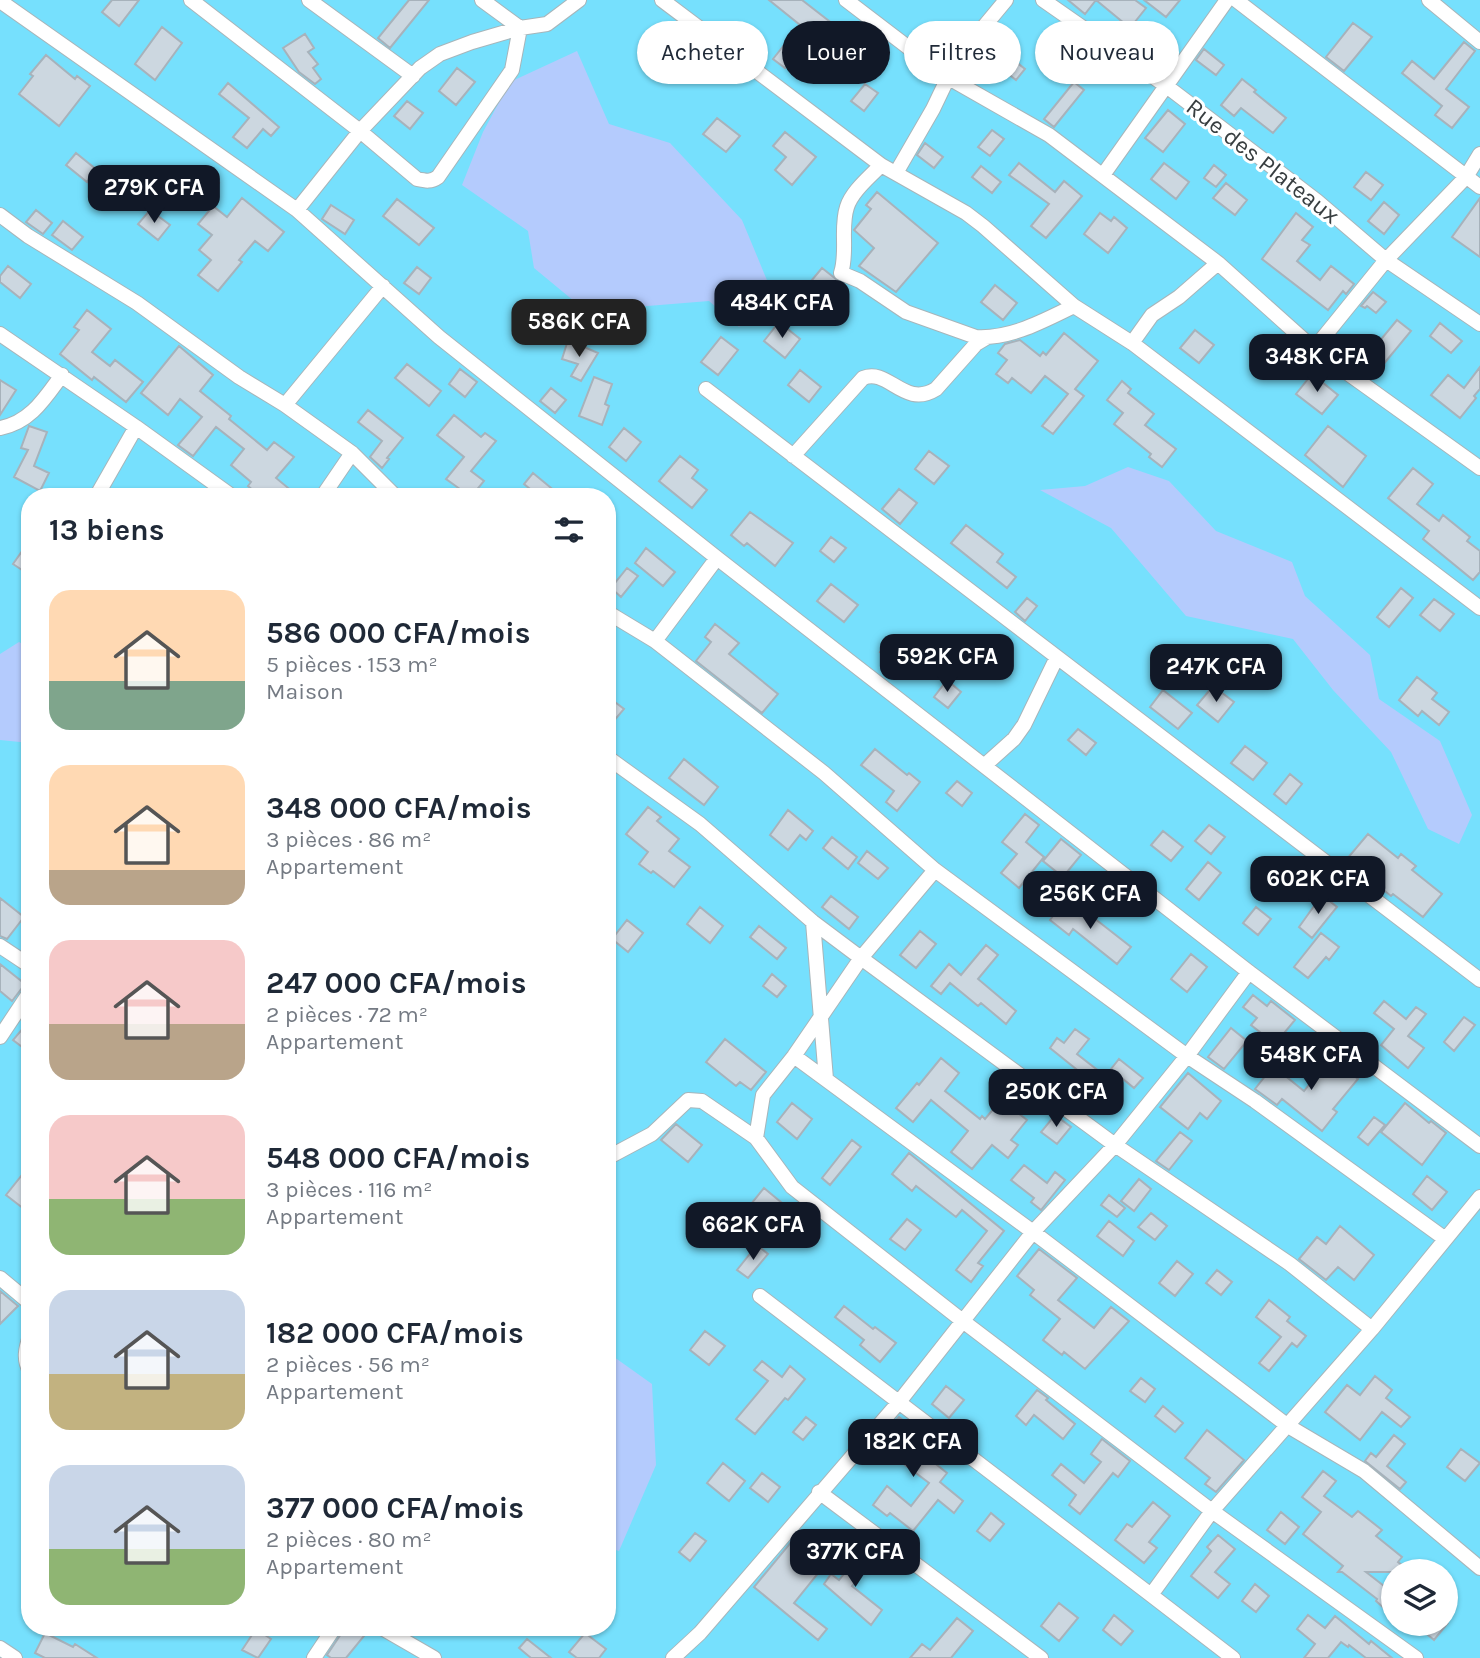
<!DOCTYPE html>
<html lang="fr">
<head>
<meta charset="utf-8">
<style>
  body { margin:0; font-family:Karla,sans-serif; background:#f2f2f3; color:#1f2937; height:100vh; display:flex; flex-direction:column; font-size:26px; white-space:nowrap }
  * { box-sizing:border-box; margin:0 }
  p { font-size:23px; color:#747a83 }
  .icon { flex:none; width:38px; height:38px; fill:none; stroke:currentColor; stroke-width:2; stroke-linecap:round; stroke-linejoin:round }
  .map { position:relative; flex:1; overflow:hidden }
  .sheet { position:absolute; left:21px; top:488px; width:595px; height:1148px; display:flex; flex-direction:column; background:#fff; border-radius:28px; box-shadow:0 2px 5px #0004 }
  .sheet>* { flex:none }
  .guide { position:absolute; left:637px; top:21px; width:665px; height:63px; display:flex; gap:14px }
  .tools { position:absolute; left:1381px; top:1559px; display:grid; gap:14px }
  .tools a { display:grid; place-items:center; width:77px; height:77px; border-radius:50%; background:#fff; box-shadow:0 2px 5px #0004; font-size:35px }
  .price { position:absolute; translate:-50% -60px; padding:0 16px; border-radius:14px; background:#111827; color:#fff; font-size:23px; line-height:46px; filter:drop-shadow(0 2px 4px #0008) }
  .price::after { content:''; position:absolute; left:50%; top:42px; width:21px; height:16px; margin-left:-10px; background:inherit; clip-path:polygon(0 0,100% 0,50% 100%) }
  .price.current { background:#222; color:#fff }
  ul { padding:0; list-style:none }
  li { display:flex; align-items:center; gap:21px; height:175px; padding:0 28px }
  li span { display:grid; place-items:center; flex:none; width:196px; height:140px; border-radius:21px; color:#555 }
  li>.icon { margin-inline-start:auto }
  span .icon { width:84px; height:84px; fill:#fffc; stroke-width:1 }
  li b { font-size:30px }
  h2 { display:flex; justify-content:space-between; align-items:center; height:84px; padding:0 28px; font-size:30px }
  .chip { padding:0 24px; border-radius:32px; background:#fff; box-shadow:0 2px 5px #0004; font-size:24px; line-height:63px }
  .chip.current { background:#111827; color:#fff }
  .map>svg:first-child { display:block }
  .green { fill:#76e0fd; fill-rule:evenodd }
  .water { fill:#b4cbfd }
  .building { fill:#ccd7e0; stroke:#a7b2bb; stroke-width:2 }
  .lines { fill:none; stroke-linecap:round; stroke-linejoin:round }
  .minor-casing { stroke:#a7b5ba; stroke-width:16 }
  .minor { stroke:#fff; stroke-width:14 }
  .labels { text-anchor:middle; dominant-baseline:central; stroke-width:6; stroke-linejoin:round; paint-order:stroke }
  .street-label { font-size:24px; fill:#383e40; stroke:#fff }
</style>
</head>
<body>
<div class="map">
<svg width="1480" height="1658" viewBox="0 0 1480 1658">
  <rect width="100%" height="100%" fill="#f6fcfe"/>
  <path class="green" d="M0,0H1480V1658H0ZM30,497H607V1628H30ZM1393,1572H1446V1624H1393Z"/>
  <path class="water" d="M577,51L609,124L670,143L742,220L774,297L739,327L709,301L586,311L534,268L528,231L462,185L483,132L510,82Z
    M1128,467L1169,481L1216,531L1292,562L1305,596L1370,655L1379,699L1440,741L1472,815L1459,844L1428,829L1391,752L1333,690L1293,639L1186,616L1111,528L1040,490L1085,486Z
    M19,642L30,648V743L0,740V654Z
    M607,1352L652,1384L656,1465L619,1551L607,1547Z"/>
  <path class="building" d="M112,0H139L119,26L102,12Z
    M409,0H429L390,48L378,38Z
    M769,0H802L847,35L824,63L802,46L785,68L773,59L800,25Z
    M1068,0H1135L1146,8L1130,28L1096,0L1085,14Z
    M1144,0H1180L1166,17Z
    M1353,23L1372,37L1344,71L1326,57Z
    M162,27L182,43L155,80L135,64Z
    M305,34L314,48L308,52L318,64L313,68L321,79L315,84L299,72L283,48Z
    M1464,42L1475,51L1446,89L1469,107L1452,128L1435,115L1442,106L1402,73L1412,61L1434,79Z
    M1204,49L1224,65L1216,75L1196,60Z
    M1006,54L1025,69L1016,80L997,65Z
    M46,55L75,79L77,76L90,86L59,126L19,94L33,76L30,74Z
    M457,68L475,82L456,105L439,91Z
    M1242,79L1256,90L1254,92L1286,118L1273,133L1241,108L1234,116L1221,105Z
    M1074,82L1084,90L1054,127L1044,119Z
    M228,83L279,127L271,136L263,129L247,148L233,137L249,118L219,94Z
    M865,84L878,93L864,111L851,101Z
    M407,101L423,113L410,129L394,116Z
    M1168,110L1185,124L1163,152L1145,138Z
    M717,118L740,136L726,152L703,134Z
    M992,130L1004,139L990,156L978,147Z
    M785,132L816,157L792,185L775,170L786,157L773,146Z
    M925,143L943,157L934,168L917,155Z
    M76,153L97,170L87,182L66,165Z
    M1019,163L1055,192L1064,181L1082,196L1046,238L1031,226L1049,204L1009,175Z
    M1164,163L1189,182L1176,199L1151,179Z
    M1214,165L1226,175L1216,187L1204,178Z
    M981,166L1001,182L992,193L972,177Z
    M203,169L219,183L204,202L187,188Z
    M1366,172L1383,185L1371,200L1354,187Z
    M1226,183L1247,200L1235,215L1213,198Z
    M877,192L938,243L896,292L859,266L874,248L854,230L871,209L866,205Z
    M242,198L284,232L268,251L255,241L239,260L242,262L218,291L198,275L211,260L199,250L212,235L198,224L213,206L227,217Z
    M1480,198V257L1452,237Z
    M397,199L434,228L419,245L383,216Z
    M1384,202L1399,215L1384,234L1368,221Z
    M331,205L354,220L345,234L322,219Z
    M36,210L52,223L43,234L26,222Z
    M150,210L170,225L158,240L138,224Z
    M1100,213L1111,221L1114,217L1127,228L1108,253L1084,234Z
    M1296,213L1313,227L1302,240L1310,245L1297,261L1320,280L1331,266L1354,284L1346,294L1343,291L1328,310L1262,259Z
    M63,221L83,237L72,250L52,235Z
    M8,266L31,284L20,298L0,282V276Z
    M417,267L431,278L419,294L404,283Z
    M822,268L846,287L825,313L801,293Z
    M995,285L1017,303L1003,320L981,302Z
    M1373,292L1386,302L1376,313L1367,306L1365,308L1361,306Z
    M531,302L550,315L532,340L514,327Z
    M87,310L111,329L92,352L110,366L115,360L143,382L126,402L94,377L92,380L60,354L79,330L74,327Z
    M1397,320L1411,331L1382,366L1368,355Z
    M779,322L800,339L785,358L764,341Z
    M1440,323L1462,341L1451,353L1430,336Z
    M1195,330L1214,345L1199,363L1180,348Z
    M1064,333L1098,361L1075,389L1084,396L1053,434L1042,426L1068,394L1045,376L1031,393L1012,378L1008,383L996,374L1007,360L998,353L1005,344L1020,340L1040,356L1043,352L1046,355Z
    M721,337L738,350L718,375L701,362Z
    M568,340L598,353L581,381L571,376L578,364L562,359Z
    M179,346L213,375L200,391L231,416L229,419L267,450L274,442L294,457L276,478L299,497H261L248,486L251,482L231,465L244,449L216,427L193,456L178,445L202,417L180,399L168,415L141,393Z
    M407,364L441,391L429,406L395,378Z
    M1480,367V389L1474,396L1476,398L1460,418L1431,395L1448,375L1464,388Z
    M460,369L477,382L465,397L449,384Z
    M800,370L821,387L809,402L788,385Z
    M1312,374L1338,395L1322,414L1296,394Z
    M594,377L612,384L605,404L609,406L602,425L579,416Z
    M0,380L16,390L0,415Z
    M1122,381L1131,389L1128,393L1154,414L1145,425L1176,449L1162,467L1149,457L1151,454L1114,424L1123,413L1107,400Z
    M551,388L566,400L555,413L540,401Z
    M368,410L403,438L387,458L389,459L382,468L370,457L382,441L358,422Z
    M454,415L481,437L485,433L496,441L471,471L484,481L471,497L446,479L464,457L437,435Z
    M29,426L47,432L34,466L49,473L40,491L14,477L28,450L21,448Z
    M1328,426L1366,456L1343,487L1305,455Z
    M624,428L641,442L626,461L609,447Z
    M929,451L949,466L934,484L915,469Z
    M680,456L698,470L692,478L707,490L692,508L659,481Z
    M1413,468L1433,484L1417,504L1439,521L1443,515L1470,537L1467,541L1480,551V572L1473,580L1423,539L1429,531L1388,498Z
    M533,473L562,497H540L524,484Z
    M899,489L917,503L900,524L882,509Z
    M750,512L793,543L775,566L747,543L744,546L731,535Z
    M966,525L1003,554L997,562L1016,577L1007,588L951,543Z
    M831,537L846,548L834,562L820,551Z
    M30,540V565L25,572L13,564Z
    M646,548L675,572L663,586L635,563Z
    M627,568L638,576L621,597L611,588Z
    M831,584L858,605L844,622L817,601Z
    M1401,588L1413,598L1389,627L1377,617Z
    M1027,598L1037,606L1025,621L1015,612Z
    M1434,599L1454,614L1440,631L1420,615Z
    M715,624L739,643L729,654L778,694L762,713L696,661L711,642L705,637Z
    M909,636L922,647L903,670L880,652L888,642L897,649Z
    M1417,677L1437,693L1432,699L1449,712L1439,725L1422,711L1418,716L1399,700Z
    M947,680L961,692L948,708L934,697Z
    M1213,686L1234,702L1218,722L1197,705Z
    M1163,690L1192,713L1178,729L1150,707Z
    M607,696L624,709L607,729Z
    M1078,729L1096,743L1086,755L1068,740Z
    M1245,746L1267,763L1253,780L1231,763Z
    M875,749L907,775L909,773L920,782L897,811L886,802L894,791L861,765Z
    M684,759L718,787L704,805L669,778Z
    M1290,774L1302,784L1286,804L1274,794Z
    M957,781L972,793L962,806L946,793Z
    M648,807L661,817L657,821L679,839L669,851L690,867L674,887L653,871L651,873L639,864L648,852L626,834Z
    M788,810L813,831L806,840L800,835L788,850L770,835Z
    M1025,814L1039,825L1026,842L1044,857L1019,888L1001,873L1017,854L1002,842Z
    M1209,825L1225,837L1211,854L1195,841Z
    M1163,831L1183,847L1171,861L1151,845Z
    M1368,834L1398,858L1401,854L1416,866L1412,870L1442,894L1423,917L1393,894L1391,896L1346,860Z
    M832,837L857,857L848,869L823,848Z
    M1061,839L1081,855L1063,877L1043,861Z
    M867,851L888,868L878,879L858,863Z
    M1208,862L1221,873L1199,900L1186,889Z
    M1322,895L1337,907L1312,938L1299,927Z
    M831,896L858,917L849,929L822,907Z
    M0,898L24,917L7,939L0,936Z
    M1066,899L1092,920L1094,918L1131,947L1117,964L1073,929L1069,935L1050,920Z
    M700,907L723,926L710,943L687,924Z
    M1256,907L1271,919L1258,935L1243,923Z
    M627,920L643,933L628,952L612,939Z
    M759,926L786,948L777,959L750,937Z
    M920,931L936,944L916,968L900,955Z
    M1321,933L1339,947L1329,960L1326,957L1308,978L1294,967Z
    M986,945L998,955L978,979L1016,1011L1006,1024L981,1003L978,1006L950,983L941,994L931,986L949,964L961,975Z
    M1191,954L1207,967L1187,992L1171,979Z
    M0,964L25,984L12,1001L0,991Z
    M772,974L786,986L777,997L763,986Z
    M1253,995L1267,1006L1271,1001L1295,1020L1275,1044L1251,1025L1257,1018L1243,1007Z
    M1384,1001L1406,1019L1416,1007L1426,1014L1408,1036L1424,1048L1408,1068L1381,1045L1394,1029L1374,1013Z
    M1464,1017L1475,1025L1454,1051L1444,1042Z
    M30,1020V1053L13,1040Z
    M1231,1028L1247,1041L1224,1069L1208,1057Z
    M1075,1029L1089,1039L1077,1054L1109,1079L1101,1089L1050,1048L1057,1038L1064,1043Z
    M725,1039L766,1072L751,1090L740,1082L736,1086L706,1062Z
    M1331,1057L1358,1079L1333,1109L1337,1112L1322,1131L1282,1099L1277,1105L1255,1089L1273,1066L1304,1091Z
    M941,1058L959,1073L945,1091L980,1119L982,1116L985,1119L1001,1100L1027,1120L1011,1140L1018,1145L1008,1158L992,1145L972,1169L951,1152L968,1131L931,1100L913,1122L896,1108L917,1083L919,1085Z
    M1119,1059L1143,1078L1134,1088L1111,1069Z
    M1188,1073L1221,1101L1207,1119L1200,1113L1188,1129L1160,1107Z
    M792,1103L812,1119L797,1139L777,1122Z
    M1405,1103L1429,1123L1431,1121L1446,1133L1422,1165L1381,1132Z
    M1055,1115L1071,1127L1057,1144L1041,1132Z
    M1374,1117L1385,1125L1368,1145L1358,1137Z
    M676,1124L702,1145L688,1162L661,1140Z
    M1180,1132L1192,1141L1169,1170L1156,1161Z
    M852,1140L861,1147L830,1185L822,1178Z
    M909,1153L1004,1231L978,1263L983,1266L971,1282L956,1270L987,1231L962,1210L956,1217L916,1186L912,1191L892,1174Z
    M1024,1165L1047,1183L1055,1172L1065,1180L1041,1210L1031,1202L1034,1198L1011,1180Z
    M22,1175L30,1181V1202L24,1209L6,1195Z
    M1427,1176L1447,1192L1432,1210L1413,1194Z
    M1139,1179L1151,1189L1134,1211L1121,1201Z
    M764,1188L782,1203L770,1219L751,1204Z
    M1109,1195L1125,1208L1117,1217L1101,1205Z
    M1151,1213L1167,1226L1155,1240L1138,1227Z
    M907,1219L921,1230L905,1250L890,1239Z
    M1109,1221L1134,1241L1123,1256L1097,1236Z
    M1340,1226L1374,1255L1354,1280L1338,1267L1326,1280L1299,1259L1317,1237L1326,1244Z
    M757,1245L768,1254L748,1278L737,1270Z
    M1039,1249L1077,1278L1058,1300L1094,1328L1111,1307L1129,1321L1085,1369L1064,1352L1062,1355L1043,1340L1060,1319L1030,1295L1034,1290L1017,1276Z
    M1177,1261L1193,1274L1175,1296L1159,1283Z
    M1217,1270L1232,1282L1221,1295L1206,1283Z
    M0,1291L18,1306L0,1324Z
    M1269,1300L1290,1317L1287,1321L1306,1336L1297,1347L1292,1343L1269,1371L1259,1363L1281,1337L1256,1317Z
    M844,1306L873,1329L875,1327L896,1343L880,1362L860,1345L864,1340L835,1317Z
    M705,1331L725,1346L709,1365L690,1350Z
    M762,1361L782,1377L790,1366L805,1379L788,1400L785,1398L755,1434L736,1419L768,1381L754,1370Z
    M1375,1376L1392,1390L1386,1398L1410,1417L1401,1427L1382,1412L1360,1440L1325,1412L1347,1385L1360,1395Z
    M1141,1378L1155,1389L1145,1402L1130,1391Z
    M946,1386L964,1400L949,1418L932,1404Z
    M1037,1390L1048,1398L1046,1400L1075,1424L1063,1439L1034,1415L1026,1425L1016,1416Z
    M1163,1406L1183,1423L1175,1432L1155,1416Z
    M806,1417L816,1425L803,1440L793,1432Z
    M899,1417L905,1422L901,1426L922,1443L917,1449L947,1473L940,1482L963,1501L954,1513L938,1500L913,1531L890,1513L887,1516L873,1505L887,1486L911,1506L929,1483L876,1443Z
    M1207,1430L1244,1460L1216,1492L1205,1484L1210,1478L1185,1458Z
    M1394,1435L1405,1444L1387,1466L1406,1482L1400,1489L1365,1461L1371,1453L1376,1457Z
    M1102,1439L1130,1461L1118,1477L1113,1473L1080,1514L1069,1505L1076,1495L1052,1475L1061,1464L1084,1483L1101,1462L1091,1454Z
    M1461,1449L1480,1463L1465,1481L1447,1467Z
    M723,1463L745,1481L729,1501L707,1483Z
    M1323,1471L1336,1481L1324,1496L1352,1517L1358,1511L1382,1530L1376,1536L1402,1557L1398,1562L1411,1572H1366L1393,1593V1599L1385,1609L1376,1601L1377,1599L1342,1572H1338L1343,1566L1303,1534L1321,1512L1302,1497Z
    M762,1473L780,1487L768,1502L750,1488Z
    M1153,1502L1170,1516L1149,1542L1157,1548L1144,1563L1115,1540L1127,1524L1132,1527Z
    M1281,1512L1299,1527L1285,1544L1267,1530Z
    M991,1513L1004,1524L990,1541L977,1531Z
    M695,1533L706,1541L690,1561L679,1552Z
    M1218,1535L1235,1549L1215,1572L1230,1584L1218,1598L1191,1576L1211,1551L1207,1547Z
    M792,1541L801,1549L798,1554L820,1571L794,1603L827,1629L818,1640L754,1587Z
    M863,1550L874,1559L852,1586L882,1610L871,1625L824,1584L831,1574L839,1580Z
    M1255,1584L1269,1596L1256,1612L1242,1601Z
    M1059,1603L1078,1618L1059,1641L1041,1626Z
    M1114,1615L1133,1631L1121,1645L1103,1630Z
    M1308,1615L1325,1628L1335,1616L1369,1644L1371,1641L1392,1658H1366L1349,1645L1348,1647L1341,1642L1328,1658H1304L1315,1644L1297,1629Z
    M957,1618L973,1631L951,1658H910L922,1644L930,1650Z
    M1415,1624H1447L1434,1640Z
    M345,1628H353L364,1636L346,1658H331L327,1655Z
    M256,1629L271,1639L258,1658L242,1650Z
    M45,1633L73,1647L75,1644L97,1658H45L35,1653Z
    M585,1633L606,1649L599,1658H577L569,1652Z
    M527,1639L551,1658H531L519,1648Z"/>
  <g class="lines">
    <defs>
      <path id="minor" d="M191,0L360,131L417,179C426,181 431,182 438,177L512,70L520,28
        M309,0L413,76
        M482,0L520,28
        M662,0L881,165L966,213L983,226L1074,306L1132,343L1480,608
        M846,0L947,77L1049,135L1218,263L1314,349L1480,468
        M1043,0L1165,85L1317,201L1386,260L1480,324
        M1236,0L1480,187
        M1429,0L1480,42
        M0,1L297,210L439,337L717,558L1249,972L1480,1146
        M881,165C870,177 852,191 847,207C840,228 848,252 841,273L860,281L906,312L976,337C1011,339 1043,321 1074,306
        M896,173L933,109L957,59L1006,0
        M1103,175L1227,0
        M297,210L360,131L420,68L440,54L472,42L520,28L547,24L579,0
        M0,215L28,236L137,303L239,377L285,405L352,453L396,497
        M0,334L136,427L233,497
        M1132,343L1152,315L1179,297L1218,263
        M1314,349L1386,260L1466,177L1480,154
        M706,389L1480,980
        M285,405L383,286
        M0,428C30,423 45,398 62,375
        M793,456L863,378C888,367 904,409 936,389L976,344L986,338
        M96,497L136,427
        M322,497L352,453
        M607,612L655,641L824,773L935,870L1187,1056L1255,1101L1444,1238
        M655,641L717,558
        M607,757L700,824L813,922L861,958L1115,1145L1290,1264L1372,1329
        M985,765L1014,739L1024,725L1057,657
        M813,922L826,1079
        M0,946L30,966
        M0,1037L30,992
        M794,1056L1033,1232L1288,1426L1364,1471L1480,1568
        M756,1138L763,1095L794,1056L861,958L935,870
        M607,1158L652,1134L688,1100L702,1101L756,1138L792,1187L964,1322L1212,1511L1416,1658
        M0,1278L30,1303
        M760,1296L1151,1595
        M30,1336C26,1348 23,1359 30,1371
        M819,1492L1041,1658
        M382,1628L434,1658
        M0,1648L15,1658
        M314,1658L334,1628
        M673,1658L700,1633L899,1402L1033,1232L1115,1145L1187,1056L1249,972
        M1233,1658L1151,1595L1212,1511L1372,1329L1480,1197"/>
    </defs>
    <use href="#minor" class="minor-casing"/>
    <use href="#minor" class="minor"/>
  </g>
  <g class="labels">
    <g class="street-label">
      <text transform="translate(1263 161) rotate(38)">Rue des Plateaux</text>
    </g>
  </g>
</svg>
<div class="tools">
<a><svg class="icon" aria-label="layers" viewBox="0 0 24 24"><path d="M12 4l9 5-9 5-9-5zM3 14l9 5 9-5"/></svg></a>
</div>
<b class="price" style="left:154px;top:225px">279K CFA</b>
<b class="price" style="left:782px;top:340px">484K CFA</b>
<b class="price current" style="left:579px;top:359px">586K CFA</b>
<b class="price" style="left:1317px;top:394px">348K CFA</b>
<b class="price" style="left:947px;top:694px">592K CFA</b>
<b class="price" style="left:1216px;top:704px">247K CFA</b>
<b class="price" style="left:1318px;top:916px">602K CFA</b>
<b class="price" style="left:1090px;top:931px">256K CFA</b>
<b class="price" style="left:1311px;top:1092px">548K CFA</b>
<b class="price" style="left:1056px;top:1129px">250K CFA</b>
<b class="price" style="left:753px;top:1262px">662K CFA</b>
<b class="price" style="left:913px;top:1479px">182K CFA</b>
<b class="price" style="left:855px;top:1589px">377K CFA</b>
<div class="guide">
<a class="chip">Acheter</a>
<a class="chip current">Louer</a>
<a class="chip">Filtres</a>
<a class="chip">Nouveau</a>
</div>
<section class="sheet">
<h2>13 biens<svg class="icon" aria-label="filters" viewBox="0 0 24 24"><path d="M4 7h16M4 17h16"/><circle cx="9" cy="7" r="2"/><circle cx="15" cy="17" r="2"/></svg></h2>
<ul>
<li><span style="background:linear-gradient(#ffd9b3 65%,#7fa58c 0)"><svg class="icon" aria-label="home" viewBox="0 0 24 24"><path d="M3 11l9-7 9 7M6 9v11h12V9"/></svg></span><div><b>586 000 CFA/mois</b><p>5 pièces · 153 m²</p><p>Maison</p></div></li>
<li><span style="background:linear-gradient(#ffd9b3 75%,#b9a48a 0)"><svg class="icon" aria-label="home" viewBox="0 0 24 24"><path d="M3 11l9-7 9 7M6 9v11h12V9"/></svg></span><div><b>348 000 CFA/mois</b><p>3 pièces · 86 m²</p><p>Appartement</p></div></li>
<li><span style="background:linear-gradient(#f6c9c9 60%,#b9a48a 0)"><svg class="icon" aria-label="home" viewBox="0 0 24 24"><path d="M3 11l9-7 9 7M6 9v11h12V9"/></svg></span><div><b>247 000 CFA/mois</b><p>2 pièces · 72 m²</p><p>Appartement</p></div></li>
<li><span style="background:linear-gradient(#f6c9c9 60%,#8fb573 0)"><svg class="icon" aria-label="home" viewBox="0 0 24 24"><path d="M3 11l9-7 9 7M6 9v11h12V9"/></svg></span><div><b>548 000 CFA/mois</b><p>3 pièces · 116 m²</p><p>Appartement</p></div></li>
<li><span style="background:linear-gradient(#c9d6e8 60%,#c2b280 0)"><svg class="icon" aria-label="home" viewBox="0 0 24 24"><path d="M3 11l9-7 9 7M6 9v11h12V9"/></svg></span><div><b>182 000 CFA/mois</b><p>2 pièces · 56 m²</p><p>Appartement</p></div></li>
<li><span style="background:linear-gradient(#c9d6e8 60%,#8fb573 0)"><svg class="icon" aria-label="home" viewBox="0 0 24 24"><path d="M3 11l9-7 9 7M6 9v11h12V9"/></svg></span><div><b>377 000 CFA/mois</b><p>2 pièces · 80 m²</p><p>Appartement</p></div></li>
</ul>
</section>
</div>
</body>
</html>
